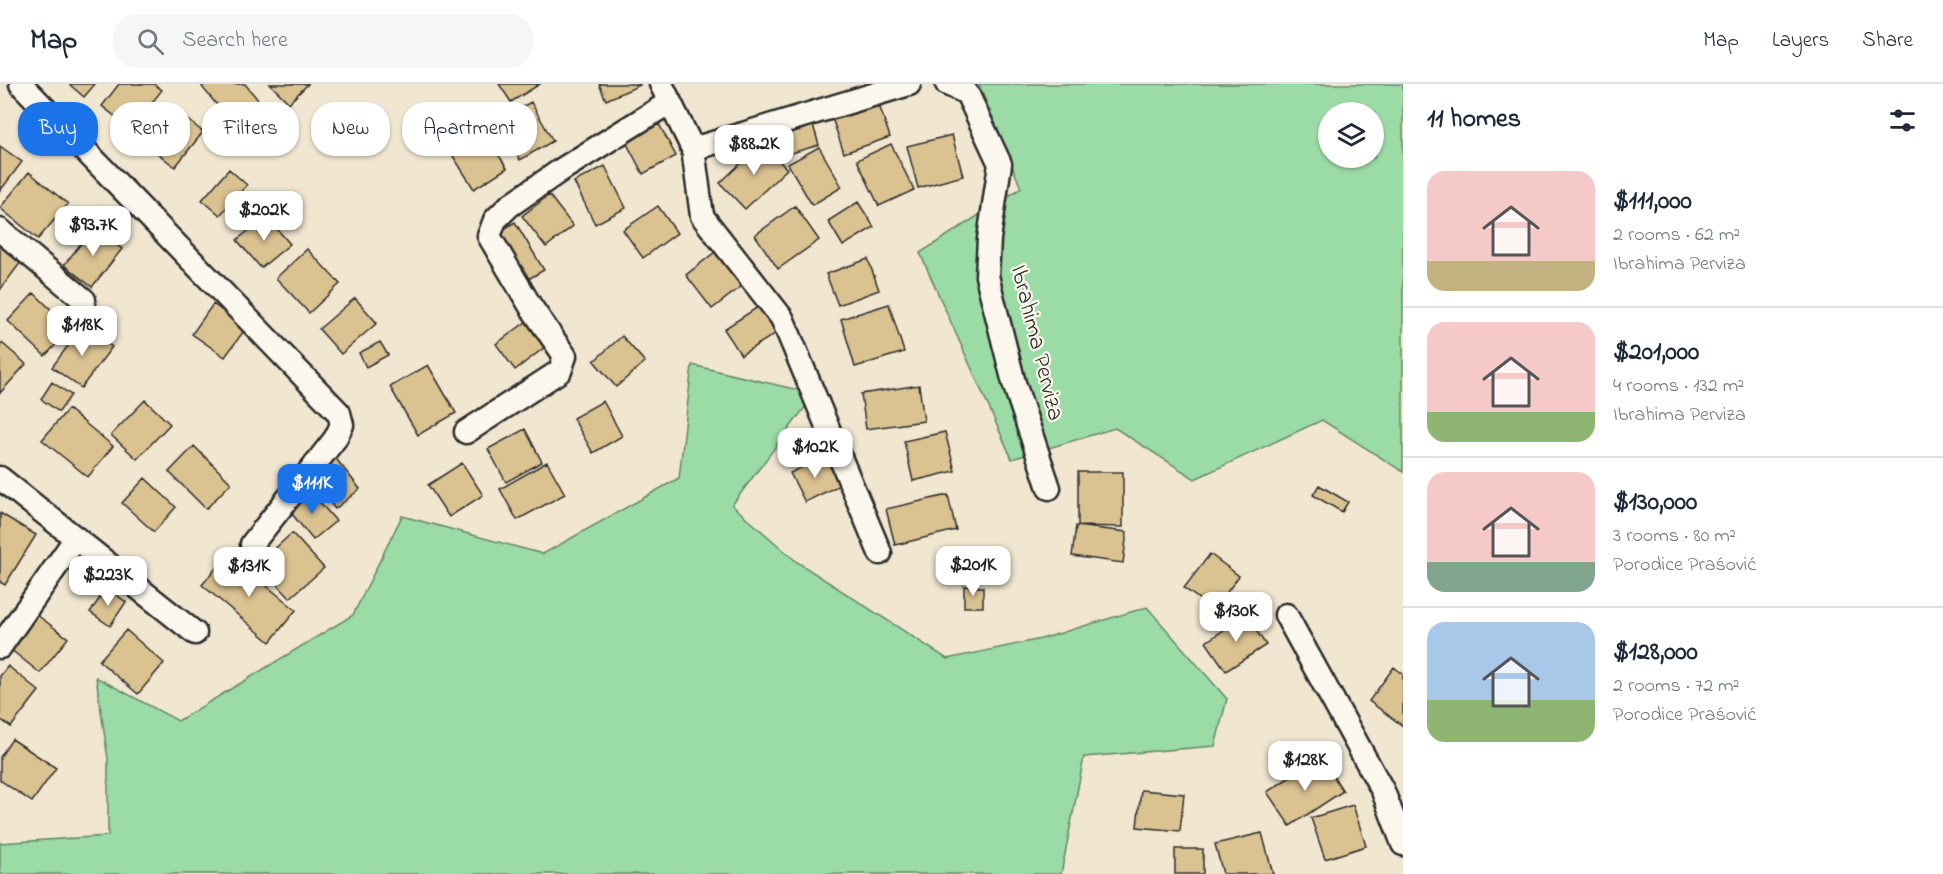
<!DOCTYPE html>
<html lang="en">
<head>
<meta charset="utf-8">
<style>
  body { margin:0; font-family:"Indie Flower",sans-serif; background:#f6f6f7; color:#1f2937; height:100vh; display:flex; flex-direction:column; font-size:22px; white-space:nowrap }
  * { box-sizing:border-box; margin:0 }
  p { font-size:20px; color:#747a83 }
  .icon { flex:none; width:33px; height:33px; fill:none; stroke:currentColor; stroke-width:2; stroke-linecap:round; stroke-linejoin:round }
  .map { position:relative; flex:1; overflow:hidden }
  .side { display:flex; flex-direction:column; background:#fff; width:540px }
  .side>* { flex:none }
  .hud { position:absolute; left:18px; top:18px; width:570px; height:54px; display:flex; gap:12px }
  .buttons { position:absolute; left:1318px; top:18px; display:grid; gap:12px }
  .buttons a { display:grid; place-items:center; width:66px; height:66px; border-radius:50%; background:#fff; box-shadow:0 2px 4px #0004; font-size:30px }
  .price { position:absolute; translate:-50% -51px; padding:0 14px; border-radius:12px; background:#fff; color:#222; font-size:20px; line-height:39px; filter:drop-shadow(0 2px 3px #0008) }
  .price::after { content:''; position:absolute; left:50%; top:36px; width:18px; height:14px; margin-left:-9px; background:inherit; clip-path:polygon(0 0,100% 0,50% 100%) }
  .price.selected { background:#1a73e8; color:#fff }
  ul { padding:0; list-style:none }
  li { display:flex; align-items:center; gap:18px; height:150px; padding:0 24px }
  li+li { border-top:2px solid #e0e1e3 }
  li span { display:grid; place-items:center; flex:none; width:168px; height:120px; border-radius:18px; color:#555 }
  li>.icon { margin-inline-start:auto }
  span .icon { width:72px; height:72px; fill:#fffc; stroke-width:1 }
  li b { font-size:26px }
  h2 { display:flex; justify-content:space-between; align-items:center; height:72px; padding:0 24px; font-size:26px }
  .tag { padding:0 21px; border-radius:24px; background:#fff; box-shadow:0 2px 4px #0004; font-size:21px; line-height:54px }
  .tag.selected { background:#1a73e8; color:#fff }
  header { display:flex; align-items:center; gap:36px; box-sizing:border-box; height:84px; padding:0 30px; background:#fff; border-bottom:2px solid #e0e1e3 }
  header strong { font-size:28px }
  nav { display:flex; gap:33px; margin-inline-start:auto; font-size:21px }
  .search { width:420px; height:54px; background:#f6f6f7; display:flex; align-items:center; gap:15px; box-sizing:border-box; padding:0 21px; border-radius:24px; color:#747a83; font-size:22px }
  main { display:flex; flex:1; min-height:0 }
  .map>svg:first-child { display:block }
  .green { fill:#9bdca6; stroke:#638468; stroke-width:1.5; fill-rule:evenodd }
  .building { fill:#dbc291; stroke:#2b2b2b; stroke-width:1.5 }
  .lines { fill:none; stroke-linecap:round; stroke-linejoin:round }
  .street-casing { stroke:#2b2b2b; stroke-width:27 }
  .street { stroke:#fbf7ec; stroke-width:22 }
  .labels { text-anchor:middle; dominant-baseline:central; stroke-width:4.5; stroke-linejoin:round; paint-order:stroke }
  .street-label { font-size:24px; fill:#2b2b2b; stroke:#fbf7ec }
</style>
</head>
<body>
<header>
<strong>Map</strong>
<div class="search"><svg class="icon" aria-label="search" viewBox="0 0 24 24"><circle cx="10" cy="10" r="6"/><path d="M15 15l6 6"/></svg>Search here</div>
<nav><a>Map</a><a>Layers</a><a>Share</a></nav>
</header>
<main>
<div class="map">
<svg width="1403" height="790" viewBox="0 0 1403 790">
  <rect width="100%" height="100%" fill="#f1e7d1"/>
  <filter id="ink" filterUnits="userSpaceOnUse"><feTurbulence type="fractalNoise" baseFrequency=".0167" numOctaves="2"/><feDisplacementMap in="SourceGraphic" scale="12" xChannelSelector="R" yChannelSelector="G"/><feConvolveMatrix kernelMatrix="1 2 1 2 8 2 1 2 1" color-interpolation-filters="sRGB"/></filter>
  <g filter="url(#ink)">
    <path class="green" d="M979,0H1403V388L1322,336L1195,395L1115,344L1012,375L920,169L1021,104ZM1329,28H1374V74H1329Z
      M692,281L815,310L732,421L797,478L947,575L1041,555L1147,523L1227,615L1215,662L1084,673L1061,790H0V759L108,752V675L96,593L178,637L353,531L402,432L543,470L679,394Z"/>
    <path class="building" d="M69,0H95L84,13Z
      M119,0H154L162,6L131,45L102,22Z
      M206,0H245L268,28L241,50L202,3Z
      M270,0H308L289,19Z
      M499,0H540L511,18Z
      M599,0H640V1L606,16Z
      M876,12L890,53L844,69L830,28Z
      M531,18L553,57L520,76L498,36Z
      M176,26L203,48L175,83L147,61Z
      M810,31L819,61L788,70L779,40Z
      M659,40L676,72L643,90L626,58Z
      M484,48L507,84L474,105L451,69Z
      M952,51L963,92L918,104L907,62Z
      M762,59L787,85L745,125L720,99Z
      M891,60L914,106L879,122L857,76Z
      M0,62L22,78L0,107Z
      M819,63L842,103L812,121L788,80Z
      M605,82L626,124L595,140L574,98Z
      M229,85L247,101L220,131L202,116Z
      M29,88L68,120L38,155L0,124Z
      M549,111L573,142L546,163L522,132Z
      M858,118L874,143L843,162L828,137Z
      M658,122L677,149L643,174L623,146Z
      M795,122L819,156L778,185L755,151Z
      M266,132L290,160L261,184L237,156Z
      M515,138L544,186L525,197L496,150Z
      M94,143L122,165L92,203L64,181Z
      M0,162L21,178L0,206Z
      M720,164L747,198L712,225L686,191Z
      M307,165L340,200L309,229L276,194Z
      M868,175L879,206L838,221L826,190Z
      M34,209L71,245L45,272L8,237Z
      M355,214L377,239L341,270L319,245Z
      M213,220L246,244L225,273L192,250Z
      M889,220L904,268L855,283L841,235Z
      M761,221L778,248L741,271L724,245Z
      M526,238L545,263L515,286L496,260Z
      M83,242L112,263L81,304L52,283Z
      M622,252L645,278L616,303L594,277Z
      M380,258L388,271L366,283L359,269Z
      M2,259L26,280L0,309V262Z
      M428,281L456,329L418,351L390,303Z
      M52,298L71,311L59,328L41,315Z
      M919,301L924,337L866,345L861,310Z
      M145,316L170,340L137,375L111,351Z
      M603,317L622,352L593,369L573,334Z
      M68,325L113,362L88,393L42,356Z
      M525,345L542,378L506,398L488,365Z
      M945,348L955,387L913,397L904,357Z
      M194,362L231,399L206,425L169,388Z
      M333,371L360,405L335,425L308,391Z
      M825,372L840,401L805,418L790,389Z
      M547,378L565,410L517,436L500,405Z
      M462,379L483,411L449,433L428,401Z
      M1078,388H1123V443L1078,442Z
      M145,394L176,423L154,448L122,419Z
      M1319,401L1348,418L1342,428L1313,411Z
      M310,407L336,437L313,456L288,425Z
      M948,411L956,446L895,461L886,425Z
      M0,429L36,451L5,501L0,498Z
      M1076,442L1127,448L1123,479L1072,472Z
      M292,449L324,484L290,514L258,480Z
      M228,470L296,526L270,558L202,501Z
      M1210,470L1239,492L1214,526L1184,504Z
      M964,502L983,503V523H964Z
      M107,504L126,518L110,542L90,528Z
      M37,531L68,554L40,589L10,565Z
      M1246,531L1266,561L1226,587L1206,558Z
      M126,546L164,579L138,610L99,577Z
      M8,582L39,607L11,643L0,635V592Z
      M1394,583L1403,590V642L1369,617Z
      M12,655L56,684L32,718L0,696V673Z
      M1321,673L1343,707L1290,742L1267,708Z
      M1141,706L1184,710L1180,747L1137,743Z
      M1353,721L1366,762L1325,775L1311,734Z
      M1262,749L1273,790H1223L1215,760Z
      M1175,765H1203V790H1175Z"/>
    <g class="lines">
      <defs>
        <path id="street" d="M21,0L339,329L342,341L335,355L252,460
          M661,0L693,65L702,132L782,234L880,469
          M947,0L967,9L1000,80L989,155L987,192L1014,299L1049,404
          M693,65L909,0
          M0,146L84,216
          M466,348L560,287L565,272L531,223L489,152L495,136L509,122L561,86L670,18
          M0,394L195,549
          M1286,531L1383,707L1403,760
          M0,563L76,454"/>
      </defs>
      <use href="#street" class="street-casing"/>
      <use href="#street" class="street"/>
    </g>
  </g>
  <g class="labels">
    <g class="street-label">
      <text transform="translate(1036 259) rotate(76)">Ibrahima Perviza</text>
    </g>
  </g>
</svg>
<div class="buttons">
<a><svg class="icon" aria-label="layers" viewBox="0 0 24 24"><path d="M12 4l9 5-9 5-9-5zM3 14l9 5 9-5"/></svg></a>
</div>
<b class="price" style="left:754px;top:92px">$88.2K</b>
<b class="price" style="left:264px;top:158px">$202K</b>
<b class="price" style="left:93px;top:173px">$93.7K</b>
<b class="price" style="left:82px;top:273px">$118K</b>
<b class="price" style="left:815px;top:395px">$102K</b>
<b class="price selected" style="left:312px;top:431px">$111K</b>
<b class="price" style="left:973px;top:513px">$201K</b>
<b class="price" style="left:249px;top:514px">$131K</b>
<b class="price" style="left:108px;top:523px">$223K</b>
<b class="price" style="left:1236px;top:559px">$130K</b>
<b class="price" style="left:1305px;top:708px">$128K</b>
<div class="hud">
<a class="tag selected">Buy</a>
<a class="tag">Rent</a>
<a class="tag">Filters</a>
<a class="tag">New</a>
<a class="tag">Apartment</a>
</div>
</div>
<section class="side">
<h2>11 homes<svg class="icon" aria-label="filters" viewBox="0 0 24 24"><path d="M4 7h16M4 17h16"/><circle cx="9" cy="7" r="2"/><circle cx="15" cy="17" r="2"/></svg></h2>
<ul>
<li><span style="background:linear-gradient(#f6c9c9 75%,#c2b280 0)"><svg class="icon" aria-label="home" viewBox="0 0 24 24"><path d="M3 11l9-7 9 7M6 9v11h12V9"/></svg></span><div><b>$111,000</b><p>2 rooms · 62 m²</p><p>Ibrahima Perviza</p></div></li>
<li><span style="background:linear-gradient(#f6c9c9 75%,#8fb573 0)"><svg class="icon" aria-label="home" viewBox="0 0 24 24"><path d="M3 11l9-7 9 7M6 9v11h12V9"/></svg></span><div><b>$201,000</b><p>4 rooms · 132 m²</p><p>Ibrahima Perviza</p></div></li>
<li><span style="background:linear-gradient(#f6c9c9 75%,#7fa58c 0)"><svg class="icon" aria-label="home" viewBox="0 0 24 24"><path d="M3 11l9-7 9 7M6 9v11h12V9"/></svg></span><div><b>$130,000</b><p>3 rooms · 80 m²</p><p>Porodice Praśović</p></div></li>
<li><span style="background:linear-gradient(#a9c7e8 65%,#8fb573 0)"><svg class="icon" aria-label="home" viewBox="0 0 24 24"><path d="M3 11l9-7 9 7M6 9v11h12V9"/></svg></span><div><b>$128,000</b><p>2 rooms · 72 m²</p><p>Porodice Praśović</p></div></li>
</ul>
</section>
</main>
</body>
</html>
